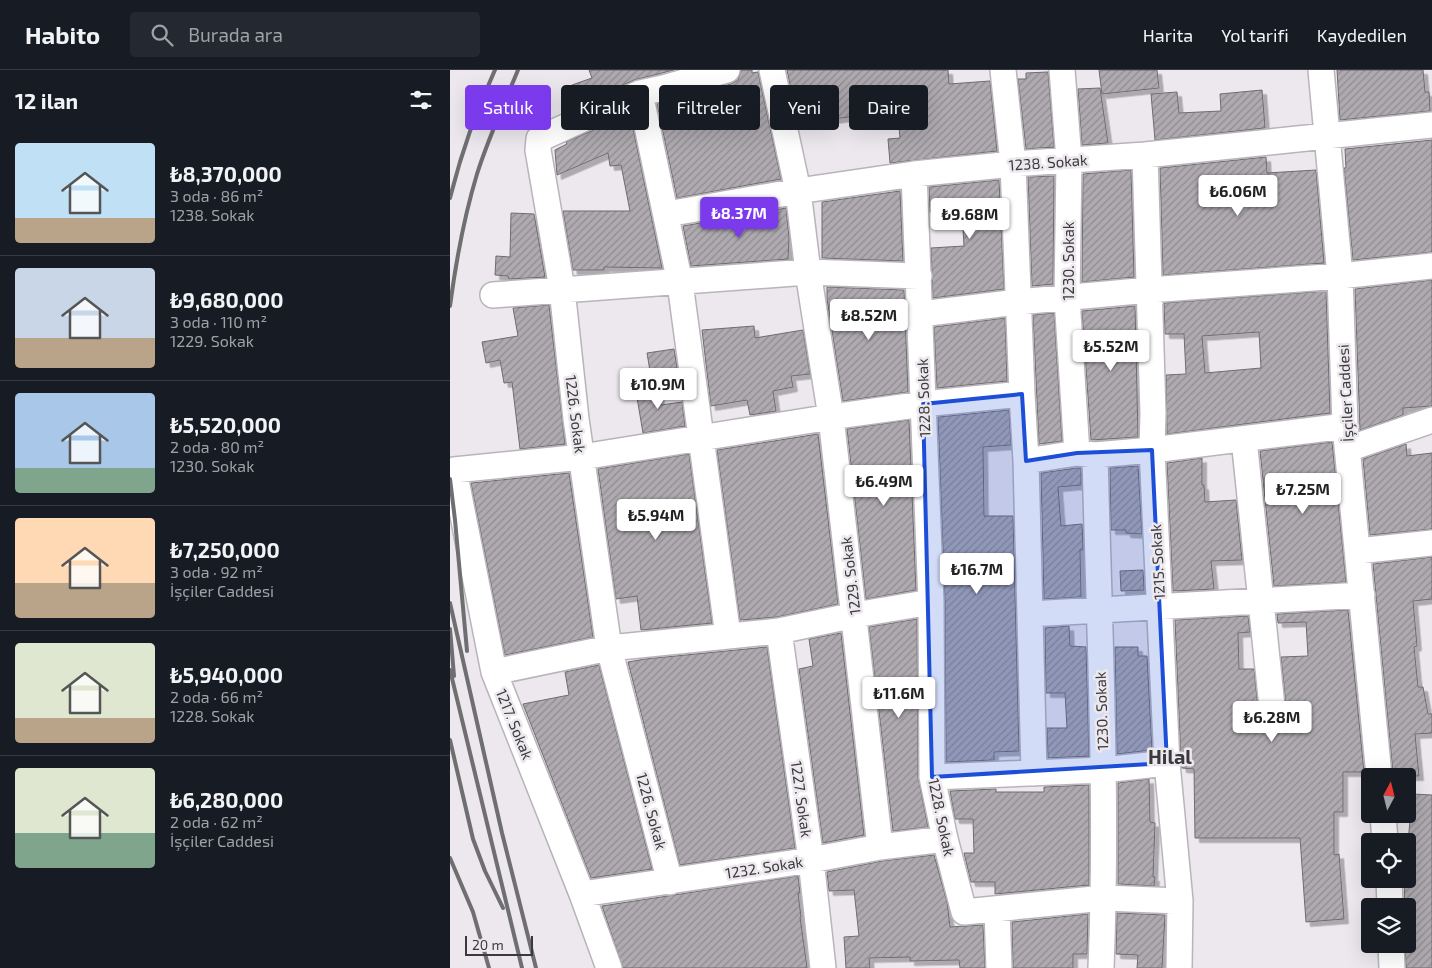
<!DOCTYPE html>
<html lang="tr">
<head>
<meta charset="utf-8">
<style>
  body { margin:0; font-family:"Exo 2",sans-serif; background:#242831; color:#f1f3f6; height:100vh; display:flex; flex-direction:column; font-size:19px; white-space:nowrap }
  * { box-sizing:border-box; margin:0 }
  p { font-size:16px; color:#9ea1a6 }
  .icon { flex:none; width:28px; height:28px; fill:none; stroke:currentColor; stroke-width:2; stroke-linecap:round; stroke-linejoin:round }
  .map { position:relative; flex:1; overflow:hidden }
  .panel { display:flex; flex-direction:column; background:#171b24; width:450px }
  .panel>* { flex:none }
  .guide { position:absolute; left:15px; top:15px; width:475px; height:45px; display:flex; gap:10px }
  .needle { width:32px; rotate:7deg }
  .buttons { position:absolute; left:911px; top:698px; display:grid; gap:10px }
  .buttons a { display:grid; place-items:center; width:55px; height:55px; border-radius:5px; background:#171b24; box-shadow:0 5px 20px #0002; font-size:25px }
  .scale { position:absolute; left:15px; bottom:12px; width:68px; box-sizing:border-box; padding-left:5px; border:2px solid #3a393b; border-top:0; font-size:14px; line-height:18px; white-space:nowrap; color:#3a393b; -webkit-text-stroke:4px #ece8ee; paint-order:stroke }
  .price { position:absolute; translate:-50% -42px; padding:0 11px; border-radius:5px; background:#fff; color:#222; font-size:16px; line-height:32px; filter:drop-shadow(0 1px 2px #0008) }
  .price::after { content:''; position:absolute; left:50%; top:30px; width:15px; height:11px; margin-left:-8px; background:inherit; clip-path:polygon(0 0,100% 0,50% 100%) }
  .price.active { background:#7c3aed; color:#fff }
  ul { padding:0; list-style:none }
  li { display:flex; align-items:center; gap:15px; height:125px; padding:0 15px }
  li+li { border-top:1px solid #363941 }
  li span { display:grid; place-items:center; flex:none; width:140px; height:100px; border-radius:5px; color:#555 }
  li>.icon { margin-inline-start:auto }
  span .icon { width:60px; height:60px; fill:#fffc; stroke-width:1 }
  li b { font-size:21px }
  h2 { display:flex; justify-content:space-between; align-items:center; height:60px; padding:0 15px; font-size:21px }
  .tag { padding:0 18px; border-radius:5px; background:#171b24; box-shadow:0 5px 20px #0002; font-size:18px; line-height:45px }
  .tag.active { background:#7c3aed; color:#fff }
  header { display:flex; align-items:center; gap:30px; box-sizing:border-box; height:70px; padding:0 25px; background:#171b24; border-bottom:1px solid #363941 }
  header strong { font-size:24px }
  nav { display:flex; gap:28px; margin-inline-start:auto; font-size:18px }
  .search { width:350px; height:45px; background:#242831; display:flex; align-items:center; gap:12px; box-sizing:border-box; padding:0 18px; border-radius:5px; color:#9ea1a6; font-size:19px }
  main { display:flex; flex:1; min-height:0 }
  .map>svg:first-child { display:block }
  .building { fill:url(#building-hatch); stroke:#6f6b71; fill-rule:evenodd; filter:url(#shadow) }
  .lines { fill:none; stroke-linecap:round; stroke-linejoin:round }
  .minor-casing { stroke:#b8b4ba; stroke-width:28 }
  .minor { stroke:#fff; stroke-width:25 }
  .rail { stroke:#6f6e71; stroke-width:4 }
  .marked { fill:#1d4ed8; fill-opacity:0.2; stroke:#1d4ed8; stroke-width:4; stroke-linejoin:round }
  .labels { text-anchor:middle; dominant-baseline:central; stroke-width:5; stroke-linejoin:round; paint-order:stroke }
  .street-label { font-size:15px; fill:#3a393b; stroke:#ece8ee }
  .district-label { font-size:20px; font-weight:bold; fill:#3a393b; stroke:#ece8ee }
</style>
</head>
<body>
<header>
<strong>Habito</strong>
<div class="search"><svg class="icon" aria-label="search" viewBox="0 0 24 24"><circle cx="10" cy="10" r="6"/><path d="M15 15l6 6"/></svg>Burada ara</div>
<nav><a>Harita</a><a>Yol tarifi</a><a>Kaydedilen</a></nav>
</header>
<main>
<section class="panel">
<h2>12 ilan<svg class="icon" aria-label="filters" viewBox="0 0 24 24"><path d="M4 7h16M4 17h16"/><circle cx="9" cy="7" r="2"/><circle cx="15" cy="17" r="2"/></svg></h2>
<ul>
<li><span style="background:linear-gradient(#bfe0f5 75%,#b9a48a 0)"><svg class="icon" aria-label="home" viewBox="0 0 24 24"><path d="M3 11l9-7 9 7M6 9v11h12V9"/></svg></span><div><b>₺8,370,000</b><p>3 oda · 86 m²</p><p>1238. Sokak</p></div></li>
<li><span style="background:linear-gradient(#c9d6e8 70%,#b9a48a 0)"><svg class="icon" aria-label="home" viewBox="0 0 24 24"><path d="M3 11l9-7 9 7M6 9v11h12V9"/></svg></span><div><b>₺9,680,000</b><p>3 oda · 110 m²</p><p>1229. Sokak</p></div></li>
<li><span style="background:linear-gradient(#a9c7e8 75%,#7fa58c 0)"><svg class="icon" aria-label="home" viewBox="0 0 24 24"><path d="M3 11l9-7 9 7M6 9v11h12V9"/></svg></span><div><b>₺5,520,000</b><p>2 oda · 80 m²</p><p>1230. Sokak</p></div></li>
<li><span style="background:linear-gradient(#ffd9b3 65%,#b9a48a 0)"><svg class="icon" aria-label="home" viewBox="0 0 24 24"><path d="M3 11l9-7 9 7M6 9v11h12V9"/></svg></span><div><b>₺7,250,000</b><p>3 oda · 92 m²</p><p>İşçiler Caddesi</p></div></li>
<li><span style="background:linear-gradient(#dfe7d0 75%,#b9a48a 0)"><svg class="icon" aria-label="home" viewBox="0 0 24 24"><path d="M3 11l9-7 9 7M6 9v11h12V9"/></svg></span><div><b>₺5,940,000</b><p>2 oda · 66 m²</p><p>1228. Sokak</p></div></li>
<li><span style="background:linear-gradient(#dfe7d0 65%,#7fa58c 0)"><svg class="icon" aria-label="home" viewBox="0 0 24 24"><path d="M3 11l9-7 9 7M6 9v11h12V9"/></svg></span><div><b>₺6,280,000</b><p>2 oda · 62 m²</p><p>İşçiler Caddesi</p></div></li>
</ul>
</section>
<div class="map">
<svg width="982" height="898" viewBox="0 0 982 898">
  <defs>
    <pattern id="building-hatch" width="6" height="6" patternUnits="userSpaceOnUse" patternTransform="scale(1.25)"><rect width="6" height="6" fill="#aeaab0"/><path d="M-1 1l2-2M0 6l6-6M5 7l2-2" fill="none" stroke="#8f8b90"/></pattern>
    <filter id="shadow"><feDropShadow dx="4.5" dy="4.5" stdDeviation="0" flood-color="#0004"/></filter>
  </defs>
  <rect width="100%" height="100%" fill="#ece8ee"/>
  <path class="building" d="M139,0H224L184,10L129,35L122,15L142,8Z
    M291,0H302V3L308,2L331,109L227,128L207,34L281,14L288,10Z
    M337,0H498L499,14L540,11L547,81L440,93L438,69L450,68L447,33L406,38L407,46L348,53Z
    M649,0H707L709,18L652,24Z
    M887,0H973L975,22H979L980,41L890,50Z
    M598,2L604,77L576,79L568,9H576V3Z
    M650,18L658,73L632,75L628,19Z
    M812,20L815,57L814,58L705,70L701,24L727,22L729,43L771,41L770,24Z
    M180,44L212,198L154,197V200H123L113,141H180L171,95L160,96L158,83L107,105L105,80L117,74L116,72Z
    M982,70V182L903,190L894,98H896L895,79Z
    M816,87L817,103L866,100L874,193L713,205L710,98Z
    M681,100L684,207L632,212L633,104Z
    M604,106L603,214L582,216L578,107Z
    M549,110L554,219L483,228L481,178L514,176L512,140L480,142L479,117Z
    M450,121L453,191L372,188V132Z
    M336,138L339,168L338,189L241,196L233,156Z
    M61,143L84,144L95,207L59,209L58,206L45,205L46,186L60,187Z
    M982,210V336L953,338V345L910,360L905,219Z
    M377,217L454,220L458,322L393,331L377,229Z
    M876,221L880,343L717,364L716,305L736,304L734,264H715L714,233ZM809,262L811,298L755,303L752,266Z
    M99,235L115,374L70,379L62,312L54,313L50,290L36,293L32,272L68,266L63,238Z
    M685,236L688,367L641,370L632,241Z
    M604,243L612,371L589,374L583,245Z
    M555,248L557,311L487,318L484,257Z
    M304,256L305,268L353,260L360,304L341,306L343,317L323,321L326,341L300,345L297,330L261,336L252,260Z
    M224,279L227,298L200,301L197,283Z
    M207,313L211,335L232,332L235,356L193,363L185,316Z
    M559,340L561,375L533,377L534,446H563L569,681L544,682V690L496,692L495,532L488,347Z
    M459,350L466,520L416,529L397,359Z
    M368,364L388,534L327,547L290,550L267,380Z
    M882,372L896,512L824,516L810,381Z
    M956,374L957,386L982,383V459L920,465L913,389Z
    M239,384L262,553L191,560L187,526L166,529L148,399Z
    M752,388V415H754L755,432L786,430L792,490L761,491L764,519L723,521L717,393Z
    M688,396L692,464L676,463V460H661L660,398Z
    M627,398H631V415L608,417L611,456L632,454L633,480H630L631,527L594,529L591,403Z
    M119,403L143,567L55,585L21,413Z
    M982,487V529L963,531L967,576L964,577L968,617H973L978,644H982V663L965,664L969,706H946V703H943L923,494Z
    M693,500L694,520L671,521L670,501Z
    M898,540L914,702H893V742H884V785L889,784L894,849L856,852L850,768H745L744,699L732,698L731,692L725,550L798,546L800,562L788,563L789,599H804L809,648L812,655L817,659L824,660L832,657L836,651L837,645L831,587L858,586L856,552L828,553L827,544Z
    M467,549L468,707L478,757L443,761L419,557Z
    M619,556L620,576L636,577L639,686L598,688L597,658H617L615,623H596L595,558Z
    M391,563L414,765L373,773L349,599L363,596L359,569Z
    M317,577L345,778L230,795L178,592L195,589Z
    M665,577H688V586H697L702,680L667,684Z
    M149,595L202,799L141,808L73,634L119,625L115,602Z
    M699,709L700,752L705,753L703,807H705L704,816L668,814V713Z
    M639,715V815L545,824V812H521L514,783H524L523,749H505L500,721L546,719V722H594V717Z
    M962,724L982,725V898H956L955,874H958V836H954L955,809H958V774Z
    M484,785L497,832L500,857L533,855L535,898H510L509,890L460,891V887L419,888L420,898H396L394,867L409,866L404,820L379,821L377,802L432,791Z
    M348,806L350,823H348L351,847H350L357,898H173L152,836Z
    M667,843L715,845L712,898H687L688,885L666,884Z
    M638,844L637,884H623V898H563L562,852Z"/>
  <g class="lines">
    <defs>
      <path id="minor" d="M322,0L348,121L358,202L381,347L430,777
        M553,0L563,94L572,324L576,391L584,703
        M612,0L619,90L617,228L627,383
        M871,0L890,206L895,356L929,706
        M190,23L230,213L278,566
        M695,85L703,343L702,380L717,693L730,831L729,898
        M464,104L481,532L482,707L495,769L514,842L654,828L730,831
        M217,144L348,121L464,104L563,94L695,85L982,55
        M43,225L358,202L469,206
        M471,244L568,232L699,220L890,206L982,196
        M794,369L823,646
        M898,379L982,350
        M645,385C649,556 658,727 651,898
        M576,391L627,383L645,385L702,380L895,356
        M908,481L982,473
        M580,544L912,525
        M329,561L361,790L373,898
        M44,602L159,578L329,561L405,545L481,532
        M482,707L653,700L717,693
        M933,744L935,771
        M939,809L940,836
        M220,812L159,578L126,349L112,219L88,80L89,69L190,23L213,18L277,0
        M132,824L361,790L430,777L495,769
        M547,840L549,898
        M941,874L942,898
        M159,898L132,824L44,602L4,400L132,387L381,347L473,334L572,324"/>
    </defs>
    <use href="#minor" class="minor-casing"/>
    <use href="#minor" class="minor"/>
    <path class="rail" d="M0,128C11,84 26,41 45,0
      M0,236C6,191 14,147 27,104C38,69 54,34 68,0
      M0,409L5,450L17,581
      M0,533L52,763L86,898
      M0,559L4,606
      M0,600L72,898
      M0,670L23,769L35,801L53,838
      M0,788L23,842L39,898"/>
  </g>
  <path class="marked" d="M572,324L576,391L627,383L702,380L717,693L482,707L473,334Z"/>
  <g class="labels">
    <g class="street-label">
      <text transform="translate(598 92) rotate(-4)">1238. Sokak</text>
      <text transform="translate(618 191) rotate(-90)">1230. Sokak</text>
      <text transform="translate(895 323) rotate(-93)">İşçiler Caddesi</text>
      <text transform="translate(473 328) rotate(-92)">1228. Sokak</text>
      <text transform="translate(126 344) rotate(83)">1226. Sokak</text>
      <text transform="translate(707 492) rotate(-93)">1215. Sokak</text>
      <text transform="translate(400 506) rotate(-97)">1229. Sokak</text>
      <text transform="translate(651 641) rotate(-92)">1230. Sokak</text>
      <text transform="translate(65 654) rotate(68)">1217. Sokak</text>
      <text transform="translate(352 729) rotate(82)">1227. Sokak</text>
      <text transform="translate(202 741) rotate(75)">1226. Sokak</text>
      <text transform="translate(492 747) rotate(78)">1228. Sokak</text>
      <text transform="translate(314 797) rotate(-9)">1232. Sokak</text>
    </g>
    <g class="district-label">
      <text x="720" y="686">Hilal</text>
    </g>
  </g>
</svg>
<div class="buttons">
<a><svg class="needle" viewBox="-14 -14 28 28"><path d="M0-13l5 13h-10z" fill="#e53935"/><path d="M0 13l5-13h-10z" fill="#9ea1a6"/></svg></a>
<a><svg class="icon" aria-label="locate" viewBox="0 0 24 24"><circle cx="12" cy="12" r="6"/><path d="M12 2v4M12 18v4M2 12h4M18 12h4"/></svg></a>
<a><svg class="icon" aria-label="layers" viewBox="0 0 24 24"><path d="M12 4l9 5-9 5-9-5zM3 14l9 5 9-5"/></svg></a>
</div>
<div class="scale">20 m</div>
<b class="price" style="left:788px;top:147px">₺6.06M</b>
<b class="price active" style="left:289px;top:169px">₺8.37M</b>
<b class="price" style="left:520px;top:170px">₺9.68M</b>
<b class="price" style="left:419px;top:271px">₺8.52M</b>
<b class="price" style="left:661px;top:302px">₺5.52M</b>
<b class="price" style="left:208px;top:340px">₺10.9M</b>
<b class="price" style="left:434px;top:437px">₺6.49M</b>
<b class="price" style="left:853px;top:445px">₺7.25M</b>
<b class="price" style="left:206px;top:471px">₺5.94M</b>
<b class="price" style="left:527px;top:525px">₺16.7M</b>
<b class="price" style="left:449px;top:649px">₺11.6M</b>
<b class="price" style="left:822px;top:673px">₺6.28M</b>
<div class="guide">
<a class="tag active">Satılık</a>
<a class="tag">Kiralık</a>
<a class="tag">Filtreler</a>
<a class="tag">Yeni</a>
<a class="tag">Daire</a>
</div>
</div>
</main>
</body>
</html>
